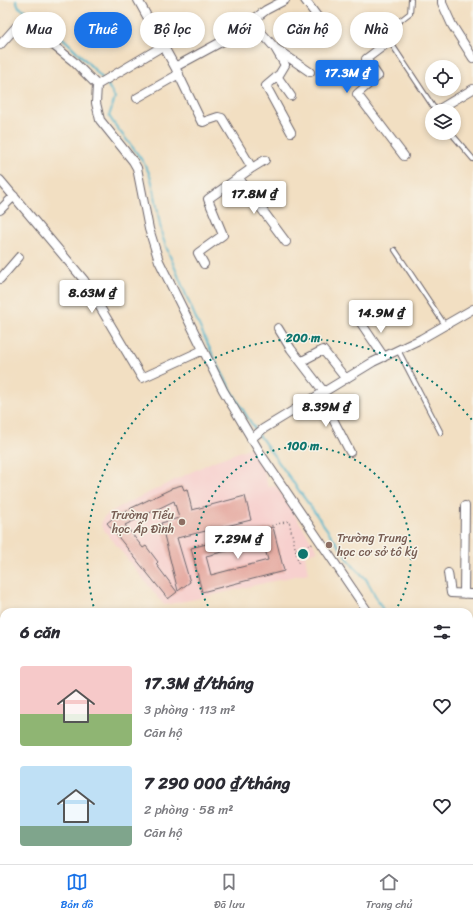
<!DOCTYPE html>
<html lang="vi">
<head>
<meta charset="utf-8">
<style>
  body { margin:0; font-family:Sriracha,sans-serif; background:#f2f2f3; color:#2b2b33; height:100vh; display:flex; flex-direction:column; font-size:15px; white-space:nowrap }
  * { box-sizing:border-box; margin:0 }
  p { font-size:13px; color:#7c7c81 }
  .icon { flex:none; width:22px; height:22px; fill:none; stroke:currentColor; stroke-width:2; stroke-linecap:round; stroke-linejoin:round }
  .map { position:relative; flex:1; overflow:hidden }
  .drawer { position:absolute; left:0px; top:608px; width:473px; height:256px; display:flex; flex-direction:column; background:#fff; border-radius:12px 12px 0 0; box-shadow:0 2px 6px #0003 }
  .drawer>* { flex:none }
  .top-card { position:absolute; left:12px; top:12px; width:449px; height:36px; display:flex; gap:8px }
  .buttons { position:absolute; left:425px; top:60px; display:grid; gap:8px }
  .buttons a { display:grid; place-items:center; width:36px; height:36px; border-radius:50%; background:#fff; box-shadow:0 2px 6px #0003; font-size:20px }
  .price { position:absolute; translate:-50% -34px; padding:0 9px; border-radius:4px; background:#fff; color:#222; font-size:13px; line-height:26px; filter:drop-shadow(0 1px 2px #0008) }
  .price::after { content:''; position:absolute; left:50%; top:24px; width:12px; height:9px; margin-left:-6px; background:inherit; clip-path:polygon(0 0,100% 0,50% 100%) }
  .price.current { background:#1a73e8; color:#fff }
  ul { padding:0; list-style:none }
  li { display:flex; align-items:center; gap:12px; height:100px; padding:0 20px }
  li span { display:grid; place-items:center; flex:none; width:112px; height:80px; border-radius:4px; color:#555 }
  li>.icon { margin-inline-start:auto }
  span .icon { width:48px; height:48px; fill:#fffc; stroke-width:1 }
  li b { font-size:17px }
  h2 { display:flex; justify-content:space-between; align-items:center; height:48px; padding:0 20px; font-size:17px }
  .chip { padding:0 14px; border-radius:18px; background:#fff; box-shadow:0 2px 6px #0003; font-size:14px; line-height:36px }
  .chip.current { background:#1a73e8; color:#fff }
  .menu { display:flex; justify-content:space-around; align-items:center; height:56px; border-top:1px solid #e1e1e2; background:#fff; font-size:11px; color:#7c7c81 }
  .menu a { display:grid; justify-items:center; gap:2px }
  .menu .current { color:#1a73e8 }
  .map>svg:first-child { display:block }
  .built { fill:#f7d0ce }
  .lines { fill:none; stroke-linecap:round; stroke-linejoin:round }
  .stream { stroke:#4db3cb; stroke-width:2 }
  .building { fill:#e6ada4; fill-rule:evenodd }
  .lane-casing { stroke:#6b646a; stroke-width:6 }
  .street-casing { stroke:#6b646a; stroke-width:10 }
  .path { stroke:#6b646a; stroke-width:1.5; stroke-dasharray:1 3; stroke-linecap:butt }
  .lane { stroke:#fff; stroke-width:4 }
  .street { stroke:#fff; stroke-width:8 }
  .ring { fill:none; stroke:#0f766e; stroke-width:2; stroke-dasharray:2 4 }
  .education-dot { fill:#8d6e63; stroke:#f7f3e8; stroke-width:1.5 }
  .labels { text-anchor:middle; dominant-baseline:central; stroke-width:3; stroke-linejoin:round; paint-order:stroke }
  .education-label { font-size:12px; fill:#785e54; stroke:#f7f3e8; text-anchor:end }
  .centre { fill:#0f766e; stroke:#f7f3e8; stroke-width:2 }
  .ring-label { font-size:12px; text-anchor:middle; font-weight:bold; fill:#0f766e; stroke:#f7f3e8; stroke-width:3; stroke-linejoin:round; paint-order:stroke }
</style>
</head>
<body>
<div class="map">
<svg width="473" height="864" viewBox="0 0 473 864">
  <rect width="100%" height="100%" fill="#f7f3e8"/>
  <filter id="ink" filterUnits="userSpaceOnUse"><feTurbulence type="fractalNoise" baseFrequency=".025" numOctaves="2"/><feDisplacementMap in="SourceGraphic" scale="8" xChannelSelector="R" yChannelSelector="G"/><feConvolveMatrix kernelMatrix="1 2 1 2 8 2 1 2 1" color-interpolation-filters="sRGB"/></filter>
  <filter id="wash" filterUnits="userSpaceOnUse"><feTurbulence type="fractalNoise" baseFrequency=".012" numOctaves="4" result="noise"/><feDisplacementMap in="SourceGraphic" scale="16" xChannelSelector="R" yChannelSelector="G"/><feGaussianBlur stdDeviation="0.9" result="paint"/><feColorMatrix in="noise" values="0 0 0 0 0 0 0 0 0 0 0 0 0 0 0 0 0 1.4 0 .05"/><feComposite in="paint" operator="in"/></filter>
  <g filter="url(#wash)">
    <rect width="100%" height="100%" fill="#f2dfc2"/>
    <path class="built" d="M252,447L262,463L268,487L276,486L318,551L305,555L308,573L196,599L164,605L101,526L103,518L119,507L214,461Z"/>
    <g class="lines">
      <path class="stream" d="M16,0L19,7C52,24 78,52 103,79
        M106,82L115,98L109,116C121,136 140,152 149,173C157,193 157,214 162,235C166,249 174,264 179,278C200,331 225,384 257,432
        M259,435L354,567L366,579L384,612
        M469,749L473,752"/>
    </g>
    <g id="blocks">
      <path class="building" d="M182,485L184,490L187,489L192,510L245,496L251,520L177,538L190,582L178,591L161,523L179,518L174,501L125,525L143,548L146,546L158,562L156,564L177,592L168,599L107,523L117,515L171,489V488Z
        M273,527L284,571L202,592L191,548ZM263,542L268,560L211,575L206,556Z"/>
    </g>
  </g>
  <g filter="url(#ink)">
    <use href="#blocks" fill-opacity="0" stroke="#6b646a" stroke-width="1"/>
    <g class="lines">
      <defs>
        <path id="lane" d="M411,0L410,13L388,30L385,34L436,111
          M451,133L473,159
          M395,250L445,325
          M398,350L441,433
          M469,669H473"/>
        <path id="street" d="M138,0L175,67L201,121L203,122L218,117L222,118L252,168L208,199L223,235L198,253L204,264
          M305,0L319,19
          M442,0V3L452,25L473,58
          M252,22L275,48L310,72
          M390,41L366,59L378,76L357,94L404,156
          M0,45L16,27L28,25L73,61L97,85L96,103L100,120L133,161L137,168L149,229L159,261L223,390L262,456L368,612
          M275,48L285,65L279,75L266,86L291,132
          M175,67L234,35L266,10L285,0
          M277,76L291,96
          M97,85L163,46
          M137,98L179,74
          M436,111L473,89
          M252,168L265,160
          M238,177L286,242
          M0,180L84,280L142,378L203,350
          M0,210L14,196
          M0,279L19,257
          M361,323L384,357
          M278,328L291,349L324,392
          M302,361L323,350L346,379
          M320,394L350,452
          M251,439L263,429L373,362L421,339L473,309
          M448,573L451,593L473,594
          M464,594L465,506
          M469,643L473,641
          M0,715H2
          M469,759L473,762
          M469,774L473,768
          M0,794L4,792
          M263,860V864
          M469,860L473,863
          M115,864L118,863"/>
      </defs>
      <use href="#lane" class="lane-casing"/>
      <use href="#street" class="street-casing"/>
      <path class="path" d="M194,546L289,521L299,565
        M296,549L313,544"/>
      <use href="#lane" class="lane"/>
      <use href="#street" class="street"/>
    </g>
  </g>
  <g class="ring">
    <path d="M211 611A108 108 0 1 1 395 611"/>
    <path d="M95 612A216 216 0 0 1 472 420"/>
  </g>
  <g class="education-dot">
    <circle cx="182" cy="522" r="4"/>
    <circle cx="329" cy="545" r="4"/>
  </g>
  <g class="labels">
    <g class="education-label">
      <text x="174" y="515">Trường Tiểu<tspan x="174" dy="14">học Ấp Đình</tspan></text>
      <text x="337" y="538" text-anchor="start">Trường Trung<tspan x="337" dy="14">học cơ sở tô ký</tspan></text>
    </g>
  </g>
  <circle cx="303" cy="554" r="6" class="centre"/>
  <g class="ring-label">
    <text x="303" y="342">200 m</text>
    <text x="303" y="450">100 m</text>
  </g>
</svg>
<div class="buttons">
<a><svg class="icon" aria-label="locate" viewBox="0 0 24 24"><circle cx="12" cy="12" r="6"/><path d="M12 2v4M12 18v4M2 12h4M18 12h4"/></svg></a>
<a><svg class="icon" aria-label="layers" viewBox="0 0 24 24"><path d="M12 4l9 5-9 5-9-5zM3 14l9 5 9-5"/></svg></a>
</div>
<b class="price current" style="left:347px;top:94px">17.3M ₫</b>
<b class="price" style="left:254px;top:215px">17.8M ₫</b>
<b class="price" style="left:92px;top:314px">8.63M ₫</b>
<b class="price" style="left:381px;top:334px">14.9M ₫</b>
<b class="price" style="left:326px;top:428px">8.39M ₫</b>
<b class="price" style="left:238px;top:560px">7.29M ₫</b>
<div class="top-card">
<a class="chip">Mua</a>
<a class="chip current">Thuê</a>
<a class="chip">Bộ lọc</a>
<a class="chip">Mới</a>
<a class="chip">Căn hộ</a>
<a class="chip">Nhà</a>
</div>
<section class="drawer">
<h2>6 căn<svg class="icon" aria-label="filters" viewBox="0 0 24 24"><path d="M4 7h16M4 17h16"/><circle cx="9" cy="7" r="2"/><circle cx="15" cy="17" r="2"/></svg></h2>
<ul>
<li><span style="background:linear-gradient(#f6c9c9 60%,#8fb573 0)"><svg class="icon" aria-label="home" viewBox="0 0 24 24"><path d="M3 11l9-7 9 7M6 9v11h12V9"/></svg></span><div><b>17.3M ₫/tháng</b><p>3 phòng · 113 m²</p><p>Căn hộ</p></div><svg class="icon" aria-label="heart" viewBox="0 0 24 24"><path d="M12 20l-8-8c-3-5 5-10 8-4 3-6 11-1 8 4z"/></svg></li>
<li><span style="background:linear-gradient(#bfe0f5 75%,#7fa58c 0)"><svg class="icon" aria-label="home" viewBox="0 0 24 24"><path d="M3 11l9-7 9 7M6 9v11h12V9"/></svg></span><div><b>7 290 000 ₫/tháng</b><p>2 phòng · 58 m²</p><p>Căn hộ</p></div><svg class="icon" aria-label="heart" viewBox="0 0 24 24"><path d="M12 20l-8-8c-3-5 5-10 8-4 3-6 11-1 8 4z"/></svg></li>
</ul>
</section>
</div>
<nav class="menu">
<a class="current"><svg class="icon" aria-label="map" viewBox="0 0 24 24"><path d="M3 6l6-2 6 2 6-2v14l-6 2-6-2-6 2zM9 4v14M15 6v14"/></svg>Bản đồ</a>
<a><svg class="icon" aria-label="saved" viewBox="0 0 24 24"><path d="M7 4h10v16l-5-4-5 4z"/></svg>Đã lưu</a>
<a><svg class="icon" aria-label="home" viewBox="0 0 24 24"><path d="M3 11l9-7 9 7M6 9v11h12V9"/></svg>Trang chủ</a>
</nav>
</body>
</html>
